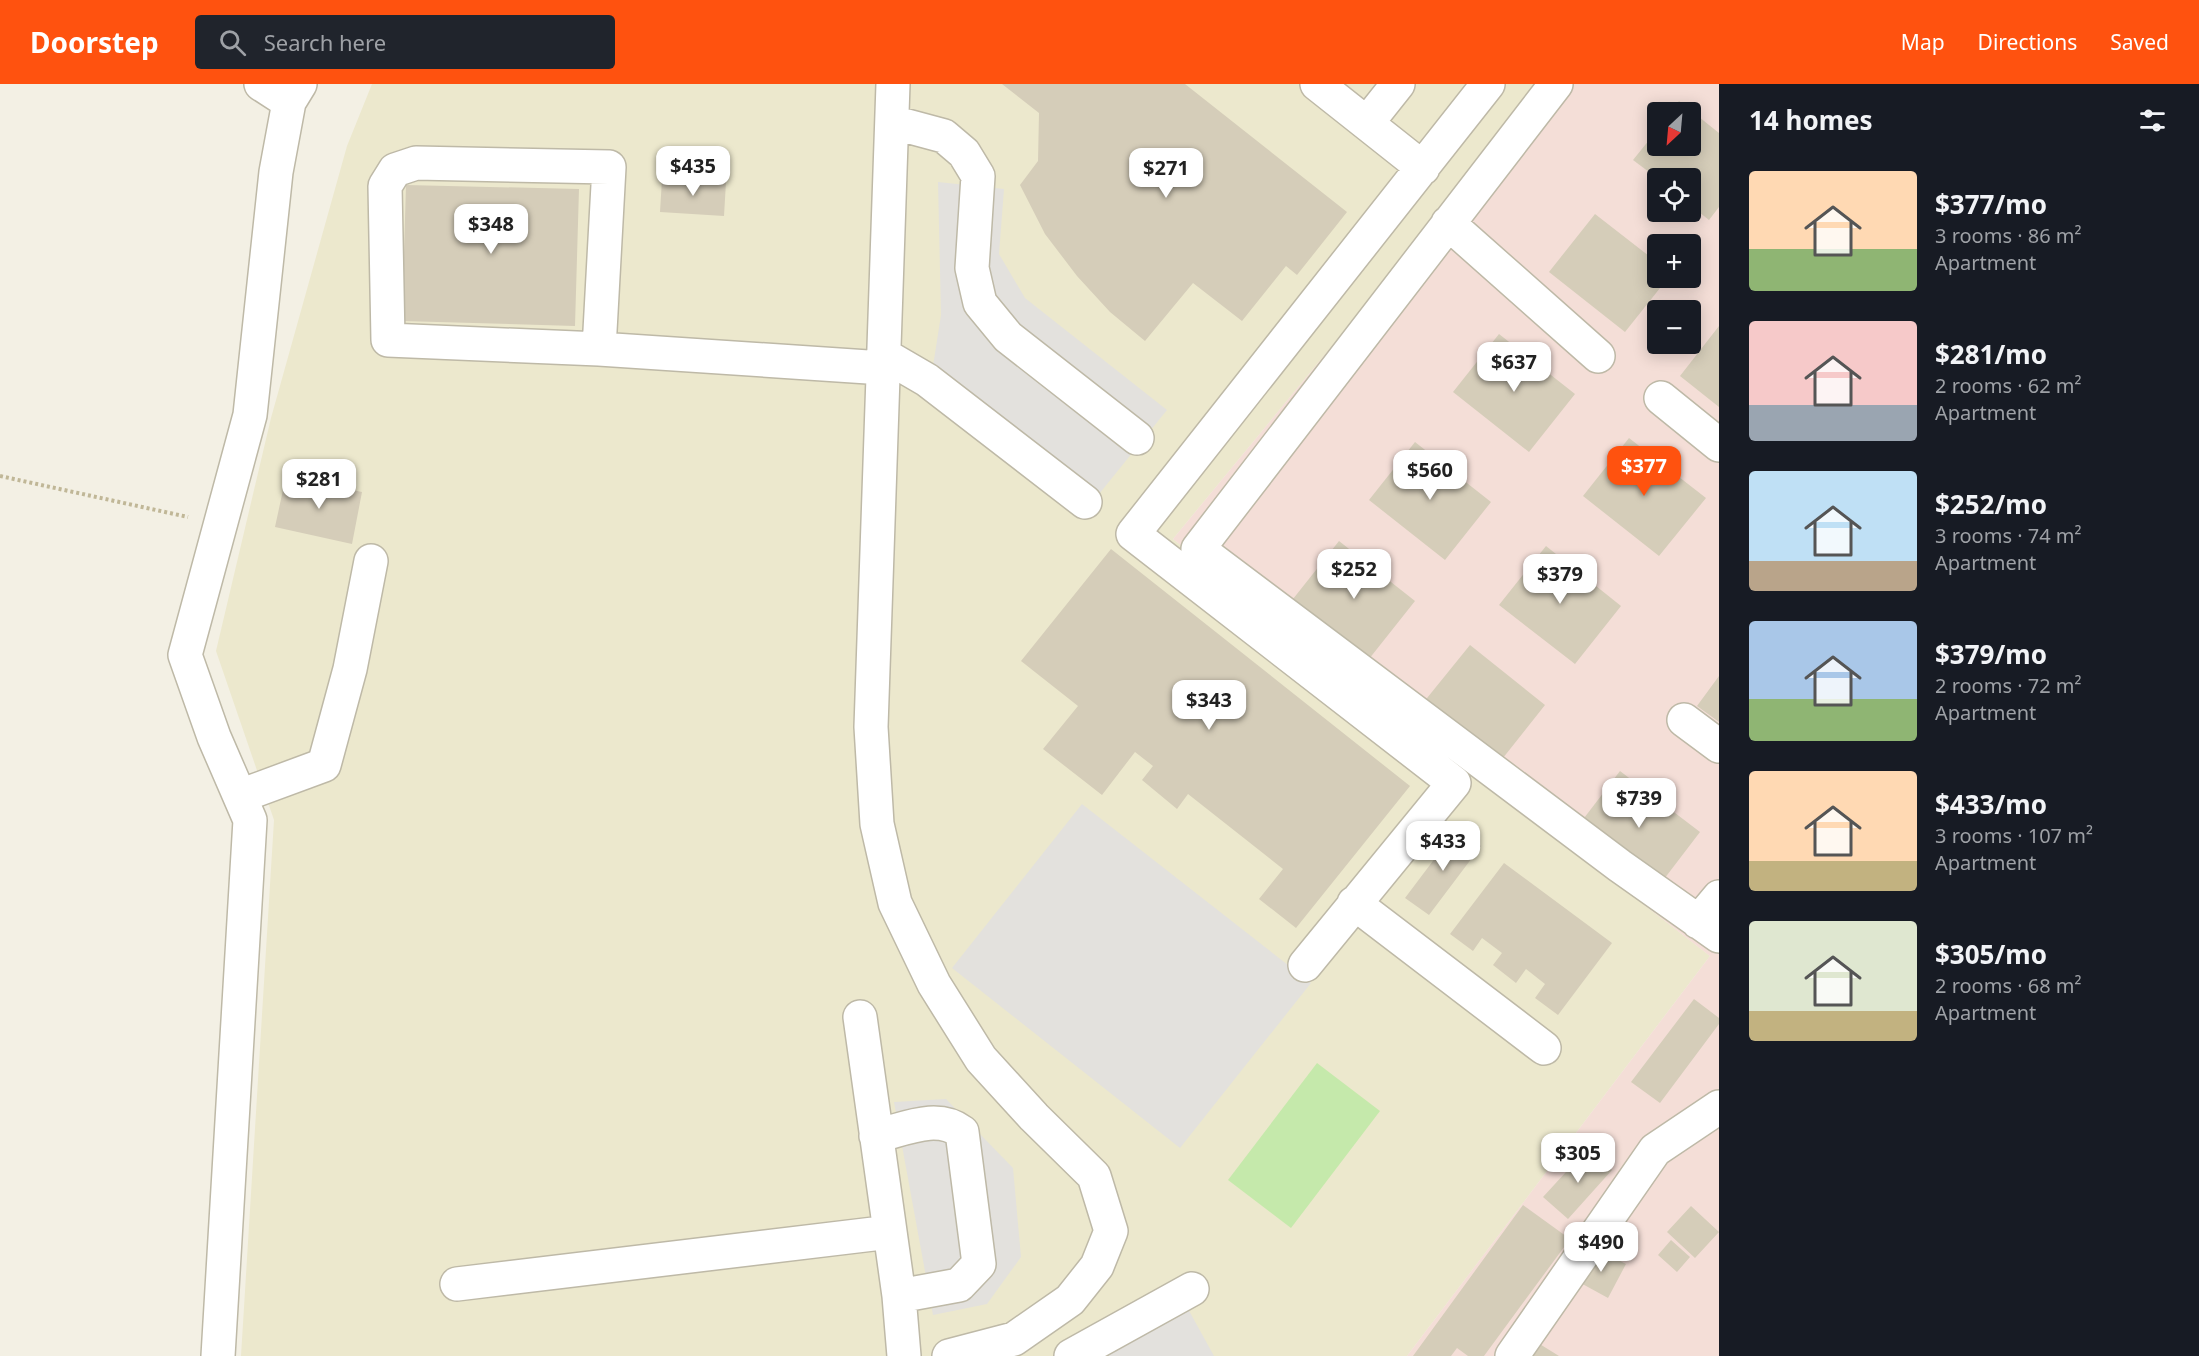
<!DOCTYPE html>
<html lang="en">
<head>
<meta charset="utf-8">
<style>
  body { margin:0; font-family:"Noto Sans",sans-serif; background:#20242c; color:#f1f3f6; height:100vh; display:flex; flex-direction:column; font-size:22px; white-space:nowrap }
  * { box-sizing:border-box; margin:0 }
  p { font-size:20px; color:#9ea1a6 }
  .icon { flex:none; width:33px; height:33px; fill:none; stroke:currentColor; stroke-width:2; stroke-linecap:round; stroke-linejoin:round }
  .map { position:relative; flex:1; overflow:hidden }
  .side { display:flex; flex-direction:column; background:#171b24; width:480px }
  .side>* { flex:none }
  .needle { width:39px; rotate:206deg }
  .fabs { position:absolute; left:1647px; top:18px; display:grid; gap:12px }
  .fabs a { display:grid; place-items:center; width:54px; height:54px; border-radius:6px; background:#171b24; box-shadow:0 3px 15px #0003; font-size:30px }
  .price { position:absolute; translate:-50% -51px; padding:0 14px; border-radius:12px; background:#fff; color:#222; font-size:20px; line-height:39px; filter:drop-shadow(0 2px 3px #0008) }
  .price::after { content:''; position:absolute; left:50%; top:36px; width:18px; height:14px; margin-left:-9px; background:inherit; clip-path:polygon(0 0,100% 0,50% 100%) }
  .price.current { background:#ff520f; color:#fff }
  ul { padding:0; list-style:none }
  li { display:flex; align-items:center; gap:18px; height:150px; padding:0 30px }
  li span { display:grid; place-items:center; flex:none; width:168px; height:120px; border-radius:6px; color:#555 }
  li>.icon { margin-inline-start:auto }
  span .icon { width:72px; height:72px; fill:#fffc; stroke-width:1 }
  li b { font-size:26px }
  h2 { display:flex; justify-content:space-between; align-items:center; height:72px; padding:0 30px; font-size:26px }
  header { display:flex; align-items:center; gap:36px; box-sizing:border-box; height:84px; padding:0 30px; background:#ff520f; color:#fff }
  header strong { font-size:28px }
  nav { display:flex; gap:33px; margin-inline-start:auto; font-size:21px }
  .search { width:420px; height:54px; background:#20242c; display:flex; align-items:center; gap:15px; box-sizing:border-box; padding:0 21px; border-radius:6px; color:#9ea1a6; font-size:22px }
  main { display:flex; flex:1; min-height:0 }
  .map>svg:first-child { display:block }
  .education { fill:#ece8cd }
  .medical { fill:#f4ded7; fill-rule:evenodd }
  .green { fill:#c5e9ab }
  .parking { fill:#e3e1dd }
  .building { fill:#d5cdb9 }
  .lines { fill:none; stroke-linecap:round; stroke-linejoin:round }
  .minor-casing { stroke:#beb9a7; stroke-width:36 }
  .path { stroke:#c0b797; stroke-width:4; stroke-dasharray:3 3; stroke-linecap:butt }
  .minor { stroke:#fff; stroke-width:33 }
</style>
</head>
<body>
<header>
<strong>Doorstep</strong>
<div class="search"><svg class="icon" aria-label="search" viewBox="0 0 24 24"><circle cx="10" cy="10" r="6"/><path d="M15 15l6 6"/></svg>Search here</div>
<nav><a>Map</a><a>Directions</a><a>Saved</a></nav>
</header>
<main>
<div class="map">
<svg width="1719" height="1272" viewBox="0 0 1719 1272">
  <rect width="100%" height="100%" fill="#f3f0e4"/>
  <path class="education" d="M372,0H1548L1173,455L1710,872L1407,1272H241L274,736L216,567L271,334L347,62Z"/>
  <path class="medical" d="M1548,0H1719V1272H1407L1710,872L1173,455ZM1658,28H1690V62H1658ZM1658,94H1690V128H1658ZM1658,160H1690V194H1658ZM1658,226H1690V260H1658Z"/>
  <path class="green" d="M1317,979L1380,1027L1291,1144L1228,1096Z"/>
  <path class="parking" d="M938,98L1004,105L999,170L1025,214L1167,326L1095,415L933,282L941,231Z
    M1082,720L1311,899L1180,1064L952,884Z
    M946,1015L1013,1084L1021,1173L987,1220L933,1231L894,1018Z
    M1187,1223L1214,1272H1102Z"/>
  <path class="building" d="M1002,0H1185L1347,128L1297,191L1286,182L1242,237L1193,199L1145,257L1110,228L1077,192L1045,150L1020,101L1038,77L1039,29Z
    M1679,17L1719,49V123L1709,136L1690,121V94H1657L1633,76L1658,45V62H1690V28H1670Z
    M662,95L726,98L724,132L660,128Z
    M406,101L579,105L575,242L402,237Z
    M1595,130L1658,179V194H1668L1625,248L1549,188Z
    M1719,242V323L1680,292Z
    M1499,250L1575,310L1529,368L1453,308Z
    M1629,354L1706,414L1659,472L1583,412Z
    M1415,358L1491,418L1445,476L1369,416Z
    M286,392L362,408L352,460L275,443Z
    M1339,457L1415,517L1369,575L1293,515Z
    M1546,462L1621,522L1575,580L1499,521Z
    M1111,465L1410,702L1296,844L1259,815L1283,785L1188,710L1177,725L1142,696L1153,682L1135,668L1102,711L1043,665L1078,622L1021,577Z
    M1470,561L1545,621L1499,679L1423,619Z
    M1719,592V638L1697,622Z
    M1620,687L1700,748L1658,803L1578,742Z
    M1457,745L1481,762L1429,831L1405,814Z
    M1504,779L1612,859L1558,931L1535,914L1545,900L1526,885L1516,899L1493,881L1502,869L1482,854L1473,867L1450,850Z
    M1694,915L1719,934V940L1660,1019L1631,998Z
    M1588,1064L1612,1086L1568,1135L1543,1113Z
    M1523,1121L1570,1155L1484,1272H1468L1457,1264L1451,1272H1413Z
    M1691,1122L1719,1148L1695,1174L1667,1148Z
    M1671,1156L1690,1173L1677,1188L1658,1171Z
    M1594,1164L1626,1180L1608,1214L1577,1197Z
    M1530,1254L1559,1272H1519Z"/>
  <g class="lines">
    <defs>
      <path id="minor" d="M261,0L289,18
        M893,0L871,643L877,740L895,819L934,900L981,975L1034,1033L1094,1092L1111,1147L1097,1182L1070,1216L1014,1255L949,1272
        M1317,0L1423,84
        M1556,0L1198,465L1620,782L1719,852
        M892,38L944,52L964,69L978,92L972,184L980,219L1008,253L1137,354
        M1367,39L1398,0
        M1448,139L1598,272
        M599,265L609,83L416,79L395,86L385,102L388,256L599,265L883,284
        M884,271L927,296L1085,418
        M1661,314L1719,361
        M1684,636L1719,662
        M240,712L324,681L350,585L371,477
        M1354,819L1544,964
        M1698,838L1719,813
        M1305,881L1454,699L1133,450L1488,0
        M860,933L899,1212L904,1272
        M876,1052C905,1045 937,1029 962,1048L979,1180L959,1201L899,1212
        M457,1200L890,1148
        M218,1272L250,736L214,653L185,571L250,331L276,88L289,18L300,0
        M1071,1272L1192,1205
        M1512,1272L1655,1066L1719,1023"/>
    </defs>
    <use href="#minor" class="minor-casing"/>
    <path class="path" d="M0,392L188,433"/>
    <use href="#minor" class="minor"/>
  </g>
</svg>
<div class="fabs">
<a><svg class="needle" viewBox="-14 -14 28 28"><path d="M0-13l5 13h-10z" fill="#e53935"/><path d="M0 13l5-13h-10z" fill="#9ea1a6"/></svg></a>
<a><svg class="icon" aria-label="locate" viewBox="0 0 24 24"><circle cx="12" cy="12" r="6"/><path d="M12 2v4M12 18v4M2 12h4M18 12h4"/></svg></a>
<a>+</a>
<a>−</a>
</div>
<b class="price" style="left:693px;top:113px">$435</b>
<b class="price" style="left:1166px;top:115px">$271</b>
<b class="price" style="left:491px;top:171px">$348</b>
<b class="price" style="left:1514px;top:309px">$637</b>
<b class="price current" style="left:1644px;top:413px">$377</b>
<b class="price" style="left:1430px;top:417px">$560</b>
<b class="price" style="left:319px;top:426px">$281</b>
<b class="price" style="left:1354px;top:516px">$252</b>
<b class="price" style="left:1560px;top:521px">$379</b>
<b class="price" style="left:1209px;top:647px">$343</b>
<b class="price" style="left:1639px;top:745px">$739</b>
<b class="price" style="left:1443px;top:788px">$433</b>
<b class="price" style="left:1578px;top:1100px">$305</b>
<b class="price" style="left:1601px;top:1189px">$490</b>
</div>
<section class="side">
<h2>14 homes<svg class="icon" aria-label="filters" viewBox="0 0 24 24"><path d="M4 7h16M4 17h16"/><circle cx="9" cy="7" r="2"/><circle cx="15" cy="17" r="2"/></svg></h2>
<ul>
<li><span style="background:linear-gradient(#ffd9b3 65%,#8fb573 0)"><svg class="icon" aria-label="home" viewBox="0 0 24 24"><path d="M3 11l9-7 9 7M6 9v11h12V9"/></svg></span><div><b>$377/mo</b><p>3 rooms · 86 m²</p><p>Apartment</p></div></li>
<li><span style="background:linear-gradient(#f6c9c9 70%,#9aa5b1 0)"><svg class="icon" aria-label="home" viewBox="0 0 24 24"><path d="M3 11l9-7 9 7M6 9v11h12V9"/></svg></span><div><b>$281/mo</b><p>2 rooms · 62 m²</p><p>Apartment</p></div></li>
<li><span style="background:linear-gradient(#bfe0f5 75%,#b9a48a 0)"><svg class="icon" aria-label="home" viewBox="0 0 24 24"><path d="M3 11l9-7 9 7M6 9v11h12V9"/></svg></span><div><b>$252/mo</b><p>3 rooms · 74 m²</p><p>Apartment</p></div></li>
<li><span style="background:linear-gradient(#a9c7e8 65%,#8fb573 0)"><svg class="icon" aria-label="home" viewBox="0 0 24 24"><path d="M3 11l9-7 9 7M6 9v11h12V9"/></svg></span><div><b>$379/mo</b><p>2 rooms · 72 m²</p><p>Apartment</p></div></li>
<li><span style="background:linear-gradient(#ffd9b3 75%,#c2b280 0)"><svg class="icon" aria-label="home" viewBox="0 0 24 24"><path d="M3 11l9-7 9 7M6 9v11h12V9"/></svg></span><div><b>$433/mo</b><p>3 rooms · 107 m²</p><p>Apartment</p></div></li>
<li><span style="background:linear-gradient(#dfe7d0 75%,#c2b280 0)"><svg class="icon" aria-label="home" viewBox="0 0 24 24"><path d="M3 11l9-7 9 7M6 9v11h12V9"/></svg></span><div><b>$305/mo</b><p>2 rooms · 68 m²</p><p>Apartment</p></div></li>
</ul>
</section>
</main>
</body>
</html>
